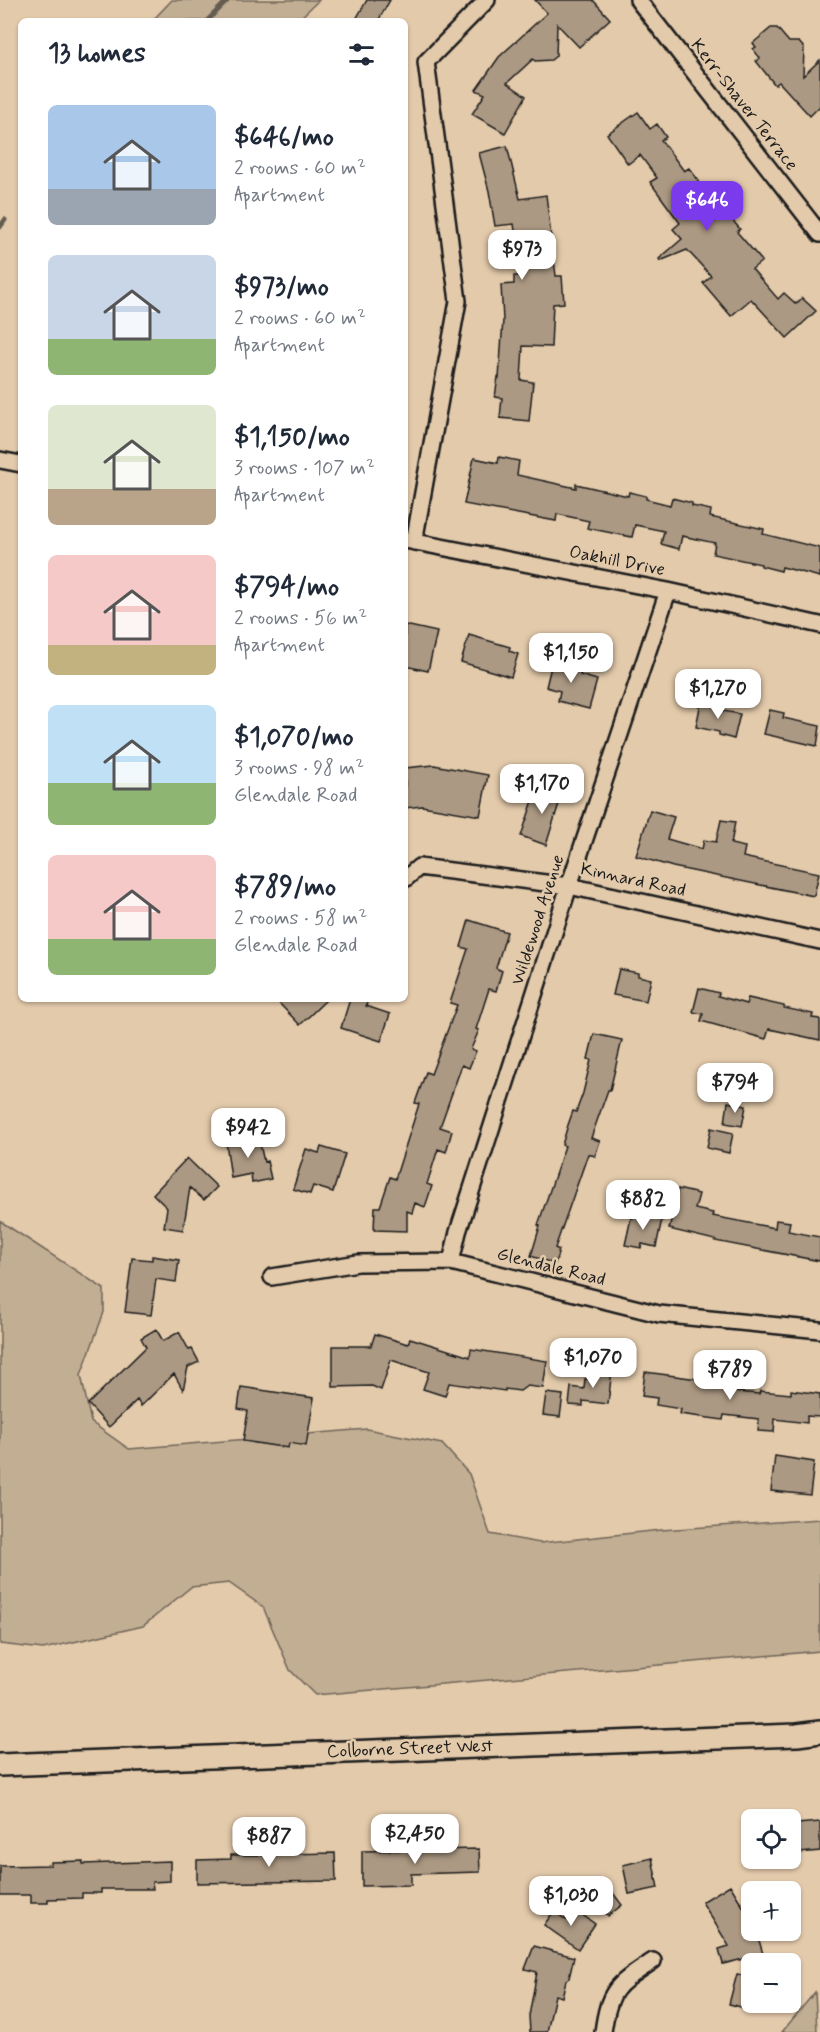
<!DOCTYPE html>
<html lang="en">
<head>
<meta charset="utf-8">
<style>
  body { margin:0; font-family:Mynerve,sans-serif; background:#f2f2f3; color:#1f2937; height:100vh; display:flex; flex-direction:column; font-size:22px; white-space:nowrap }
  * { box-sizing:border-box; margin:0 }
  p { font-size:20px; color:#747a83 }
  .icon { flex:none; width:33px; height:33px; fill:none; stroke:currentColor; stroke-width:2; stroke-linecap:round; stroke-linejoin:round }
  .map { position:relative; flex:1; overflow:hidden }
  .details { position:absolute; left:18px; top:18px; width:390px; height:984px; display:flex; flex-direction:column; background:#fff; border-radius:9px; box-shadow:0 2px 4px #0004 }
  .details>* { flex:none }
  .fabs { position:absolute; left:741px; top:1809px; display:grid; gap:12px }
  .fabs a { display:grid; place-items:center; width:60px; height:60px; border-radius:9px; background:#fff; box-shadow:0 2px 4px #0004; font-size:30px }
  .price { position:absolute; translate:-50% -51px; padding:0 14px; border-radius:12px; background:#fff; color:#222; font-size:20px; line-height:39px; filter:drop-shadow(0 2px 3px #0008) }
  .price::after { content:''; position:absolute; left:50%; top:36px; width:18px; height:14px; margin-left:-9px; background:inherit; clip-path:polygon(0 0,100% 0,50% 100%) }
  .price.current { background:#7c3aed; color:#fff }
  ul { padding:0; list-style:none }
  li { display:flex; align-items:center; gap:18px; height:150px; padding:0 30px }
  li span { display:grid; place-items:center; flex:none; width:168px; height:120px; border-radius:9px; color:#555 }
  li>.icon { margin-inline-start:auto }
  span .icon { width:72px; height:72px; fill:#fffc; stroke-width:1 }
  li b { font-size:26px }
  h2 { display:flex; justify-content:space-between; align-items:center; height:72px; padding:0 30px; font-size:26px }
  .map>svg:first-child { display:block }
  .green { fill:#c2ae93; stroke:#6f6558; stroke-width:1.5 }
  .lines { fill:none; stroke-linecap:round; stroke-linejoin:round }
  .stream { stroke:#655d51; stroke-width:5 }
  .building { fill:#ac9983; stroke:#1c1c1c; stroke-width:1.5 }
  .minor-casing { stroke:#1c1c1c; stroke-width:20 }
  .secondary-casing { stroke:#1c1c1c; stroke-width:26 }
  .minor { stroke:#e3caab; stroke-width:15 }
  .secondary { stroke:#e3caab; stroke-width:21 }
  .labels { text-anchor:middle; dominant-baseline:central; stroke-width:5; stroke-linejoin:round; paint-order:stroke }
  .street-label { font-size:18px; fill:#1c1c1c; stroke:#e3caab }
</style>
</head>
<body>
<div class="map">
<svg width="820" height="2032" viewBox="0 0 820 2032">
  <rect width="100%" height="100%" fill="#e3caab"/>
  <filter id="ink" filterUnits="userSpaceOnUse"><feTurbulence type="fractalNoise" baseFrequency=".0167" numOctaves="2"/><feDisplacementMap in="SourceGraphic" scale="12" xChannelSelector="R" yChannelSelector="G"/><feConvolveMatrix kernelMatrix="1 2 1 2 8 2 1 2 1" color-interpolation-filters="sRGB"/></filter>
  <g filter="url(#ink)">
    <path class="green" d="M172,0H319L297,21H152Z
      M0,1221L104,1289V1312L81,1375L91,1422L129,1449L367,1429L442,1444L469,1474L490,1534L540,1543L661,1530L820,1519V1651L315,1695L290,1670L263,1607L229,1583L191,1587L143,1626L43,1649L0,1644Z
      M815,1992L817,2032H782Z"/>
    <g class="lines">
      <path class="stream" d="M207,21L228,0
        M0,227L5,220"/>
    </g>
    <path class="building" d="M367,0H390L378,21H355Z
      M535,0H593L610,19L579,47L557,24L556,56L551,60L535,61L533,59L507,83L526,96L505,133L472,114L485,94L476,90L499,57L547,13Z
      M771,28H777L789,42H799L804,48L803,76L820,60V106L810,116L779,82L775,85L756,61L760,58L753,49L756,47L753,43Z
      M638,112L650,129L657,124L666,137L661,140L684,171L689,168L699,181L685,190L714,222L725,212L740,229L737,232L762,261L752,269L778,299L784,293L796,304L802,298L816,311L787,338L751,299L731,316L703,283L711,276L687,250L660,261L659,259L682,239L673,229L680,223L650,182L657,178L640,155L628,164L607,134Z
      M507,146L520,199L546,195L556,276H562L564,303L553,304L551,347L523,346L521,380L533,382L529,421L500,418L502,398L495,397L498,377L499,378L503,320L501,285L514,284V276H522L514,224L495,226L489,191L479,153Z
      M499,457L519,461L517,475L576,488V484L628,496L629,492L646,496V499L670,505L672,498L692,503V506L711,510L710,517L764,529L763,534L820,548V577L782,567L781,571L761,566V564L713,554L715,543L682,536L679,549L661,544L664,531L635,525L632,537L587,528L589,521L557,514L556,521L464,504L474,458L498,463Z
      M405,625L437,632L428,671L405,666Z
      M469,635L510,647L509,651L518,654L511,677L461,662Z
      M553,658L583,665L580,675L597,680L589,709L558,701L560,691L546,687Z
      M701,702L724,707L723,711L740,714L734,739L719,735V732L696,727Z
      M770,710L784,713L783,718L820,726L817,746L764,734Z
      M434,765L488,775L480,816L422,806L405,808V768Z
      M538,786L562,794L546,845L521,836Z
      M650,810L674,817L667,839L702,849L704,840L716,842L721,820L735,822L731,844L745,847L743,857L819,873L814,896L673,867L636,856Z
      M469,920L507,932L496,968L502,971L496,991L489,989L476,1029L479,1030L471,1049L476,1051L469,1068L462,1065L440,1127L452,1131L446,1152L438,1149L427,1184L432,1186L425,1207L415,1203L412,1213L407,1211V1231L374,1230L375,1207H380L390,1177L395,1179L419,1104L415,1103L426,1072L431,1074L457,1005L450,1003L468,949L461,947Z
      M619,969L638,973V976L651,979L646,1001L613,995Z
      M699,988L719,993L718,996L746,1004L748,998L784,1006V1008L813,1014L812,1018L820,1019V1040L769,1029L766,1039L701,1021L703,1014L693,1012Z
      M275,999H327L300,1025Z
      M350,999H368L366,1006L390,1014L381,1041L341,1028Z
      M594,1034L622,1040L610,1090H608L591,1138L600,1141L595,1156L588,1154L555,1248L559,1250L555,1264L531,1256L540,1226L538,1225L565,1146L562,1145L568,1125L573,1111L576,1112L583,1093L591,1060L588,1059Z
      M728,1102L746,1106L742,1126L725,1123Z
      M711,1128L733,1133L729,1153L707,1148Z
      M258,1135L264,1162L267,1161L271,1179L252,1183L251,1174L231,1178L226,1142Z
      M321,1147L345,1154L333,1192L313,1186L310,1194L293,1189L306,1149L319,1153Z
      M187,1158L217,1187L204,1200L190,1188L183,1230L164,1227L167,1208L153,1194Z
      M678,1189L699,1194L695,1209L713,1213L712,1216L775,1228L776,1220L790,1222L788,1231L820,1237V1261L715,1241V1240L669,1229Z
      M634,1212L662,1219L656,1247L642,1244L641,1248L625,1245L631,1218H633Z
      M152,1256L179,1260L176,1282L156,1279L151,1315L125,1312L132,1258L152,1260Z
      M156,1329L163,1341L179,1332L189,1350L192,1349L199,1362L188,1367L183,1390L174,1374L141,1406L137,1400L109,1427L88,1404L146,1347L141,1338Z
      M375,1334L408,1344L410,1338L470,1357L471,1349L547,1361L543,1388L527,1386L520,1391L505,1389V1391L449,1383L445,1396L423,1389L429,1372L391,1360L381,1390L372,1386L333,1387V1346H371Z
      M595,1368L612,1370L608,1404L583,1401V1406L569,1405L571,1387L584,1389L585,1379H594Z
      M645,1372L728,1383L727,1391L759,1394L760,1391L791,1394V1390L820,1394V1417L807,1416V1423L775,1419L774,1432L758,1431L759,1419L724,1415L723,1420L680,1414L681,1409L656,1405L657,1398L642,1396Z
      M241,1387L314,1398L306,1446L289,1443L288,1448L243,1441L248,1411L238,1409Z
      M546,1393L563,1395L560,1417L543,1415Z
      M775,1456L814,1462L810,1495L771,1491Z
      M820,1822V1851L800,1853L797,1824Z
      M268,1849H285V1854L335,1853L336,1881L197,1883V1860L231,1859V1855H268Z
      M479,1849L480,1872L411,1874V1885L362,1886V1851Z
      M652,1858L658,1888L629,1894L623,1865Z
      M83,1861V1864L170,1861V1881L152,1882L153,1889H101V1893H82V1898L48,1899V1903H31V1895H0V1866L51,1865V1862Z
      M604,1881L622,1905L608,1916L590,1892Z
      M730,1885L752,1921V1930H756L763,1954L723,1964L719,1949L729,1946L702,1902Z
      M574,1909L595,1924L578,1949L544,1925L554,1911L566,1920Z
      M534,1946L574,1957L569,1978L566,1980L562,1997L555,1995L547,2032H530L529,2016L537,1972L525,1969Z
      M737,1974L752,1977V2010L729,2004Z"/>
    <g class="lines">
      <defs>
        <path id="minor" d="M638,0L820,234
          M0,460L21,464
          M405,540L668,591L820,625
          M414,542L458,301L426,62L487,0
          M405,879L419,867L569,886L820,941
          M451,1262L458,1232L569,886L668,591
          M272,1277L358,1263L451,1262L659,1314L820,1330
          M603,2032C609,1988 617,1985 653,1961"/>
        <path id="secondary" d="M0,1765L797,1735L820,1732"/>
      </defs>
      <use href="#minor" class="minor-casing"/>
      <use href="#secondary" class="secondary-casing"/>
      <use href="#minor" class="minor"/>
      <use href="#secondary" class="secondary"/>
    </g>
  </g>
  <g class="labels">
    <g class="street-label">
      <text transform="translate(744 105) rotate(52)">Kerr-Shaver Terrace</text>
      <text transform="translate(617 561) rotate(11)">Oakhill Drive</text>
      <text transform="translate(633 880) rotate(12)">Kinnard Road</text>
      <text transform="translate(538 920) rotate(-72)">Wildewood Avenue</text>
      <text transform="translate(551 1267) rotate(14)">Glendale Road</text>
      <text transform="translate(410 1749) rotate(-2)">Colborne Street West</text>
    </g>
  </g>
</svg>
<div class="fabs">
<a><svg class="icon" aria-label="locate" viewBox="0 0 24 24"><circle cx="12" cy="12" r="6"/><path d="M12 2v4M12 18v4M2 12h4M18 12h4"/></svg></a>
<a>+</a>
<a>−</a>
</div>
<b class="price current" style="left:707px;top:232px">$646</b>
<b class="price" style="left:522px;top:281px">$973</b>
<b class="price" style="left:571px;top:684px">$1,150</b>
<b class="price" style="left:718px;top:720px">$1,270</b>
<b class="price" style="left:542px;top:815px">$1,170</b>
<b class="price" style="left:735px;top:1114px">$794</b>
<b class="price" style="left:248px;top:1159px">$942</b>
<b class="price" style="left:643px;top:1231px">$882</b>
<b class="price" style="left:593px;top:1389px">$1,070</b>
<b class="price" style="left:730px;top:1401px">$789</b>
<b class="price" style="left:415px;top:1865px">$2,450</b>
<b class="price" style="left:269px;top:1868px">$887</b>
<b class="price" style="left:571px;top:1927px">$1,030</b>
<section class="details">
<h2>13 homes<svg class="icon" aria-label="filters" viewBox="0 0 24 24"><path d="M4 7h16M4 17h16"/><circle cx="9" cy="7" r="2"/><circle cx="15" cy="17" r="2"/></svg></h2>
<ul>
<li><span style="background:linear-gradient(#a9c7e8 70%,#9aa5b1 0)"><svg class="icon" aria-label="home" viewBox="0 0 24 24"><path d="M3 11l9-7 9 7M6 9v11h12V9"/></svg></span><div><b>$646/mo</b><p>2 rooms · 60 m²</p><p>Apartment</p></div></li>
<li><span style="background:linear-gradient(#c9d6e8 70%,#8fb573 0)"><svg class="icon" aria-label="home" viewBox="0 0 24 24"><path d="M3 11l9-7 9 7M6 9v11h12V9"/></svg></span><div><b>$973/mo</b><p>2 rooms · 60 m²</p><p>Apartment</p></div></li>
<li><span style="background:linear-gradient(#dfe7d0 70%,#b9a48a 0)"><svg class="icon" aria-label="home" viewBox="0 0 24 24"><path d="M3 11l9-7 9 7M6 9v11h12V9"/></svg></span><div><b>$1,150/mo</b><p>3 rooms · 107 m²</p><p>Apartment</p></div></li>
<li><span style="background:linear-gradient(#f6c9c9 75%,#c2b280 0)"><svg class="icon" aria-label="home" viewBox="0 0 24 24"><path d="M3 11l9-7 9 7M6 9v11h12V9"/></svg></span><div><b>$794/mo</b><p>2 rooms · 56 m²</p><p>Apartment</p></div></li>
<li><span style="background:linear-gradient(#bfe0f5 65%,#8fb573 0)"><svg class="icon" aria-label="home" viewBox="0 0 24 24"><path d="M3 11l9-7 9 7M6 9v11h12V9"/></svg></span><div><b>$1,070/mo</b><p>3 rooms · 98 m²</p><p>Glendale Road</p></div></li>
<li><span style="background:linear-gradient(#f6c9c9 70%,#8fb573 0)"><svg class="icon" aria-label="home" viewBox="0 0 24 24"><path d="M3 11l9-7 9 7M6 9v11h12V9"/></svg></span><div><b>$789/mo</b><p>2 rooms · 58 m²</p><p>Glendale Road</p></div></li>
</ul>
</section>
</div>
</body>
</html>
